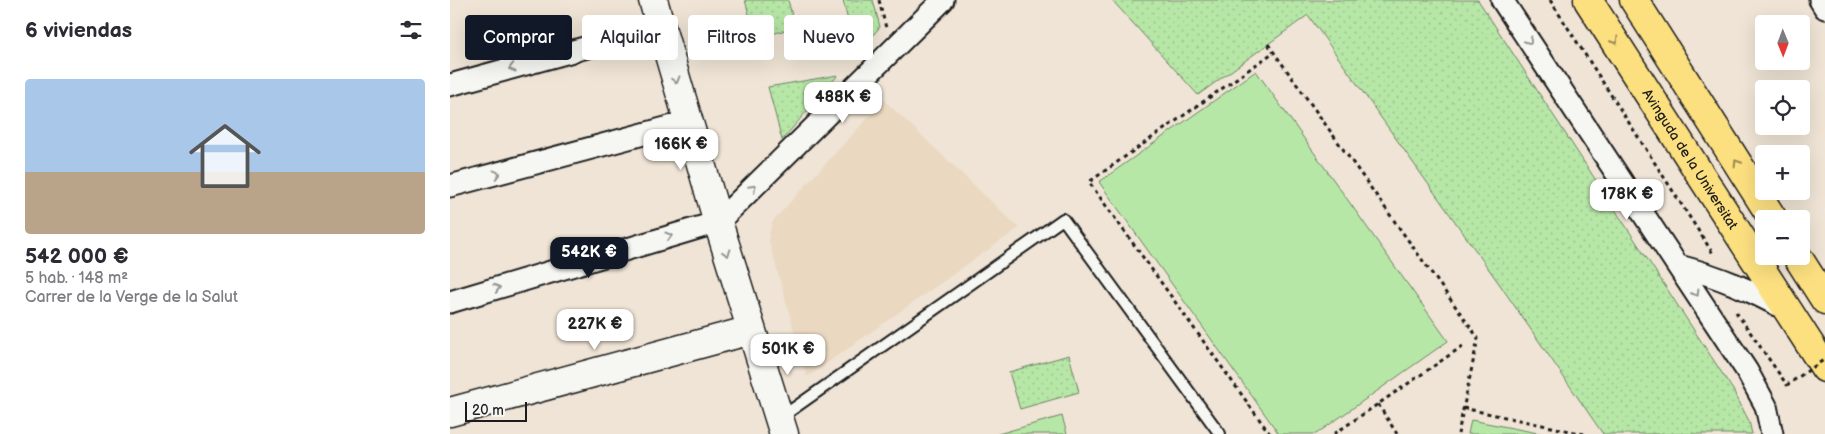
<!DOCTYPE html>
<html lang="es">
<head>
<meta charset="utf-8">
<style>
  body { margin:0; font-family:"Balsamiq Sans",sans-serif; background:#f2f2f3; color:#2b2b33; height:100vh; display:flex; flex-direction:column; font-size:19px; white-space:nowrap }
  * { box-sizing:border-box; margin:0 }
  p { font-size:16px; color:#7c7c81 }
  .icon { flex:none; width:28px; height:28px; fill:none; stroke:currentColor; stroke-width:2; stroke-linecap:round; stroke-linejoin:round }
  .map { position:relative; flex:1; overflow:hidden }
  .panel { display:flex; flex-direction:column; background:#fff; width:450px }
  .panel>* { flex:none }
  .guide { position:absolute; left:15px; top:15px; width:475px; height:45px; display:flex; gap:10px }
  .needle { width:32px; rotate:179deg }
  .fabs { position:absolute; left:1305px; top:15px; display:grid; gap:10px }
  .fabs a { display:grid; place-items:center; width:55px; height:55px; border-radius:5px; background:#fff; box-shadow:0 5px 20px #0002; font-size:25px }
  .scale { position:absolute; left:15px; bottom:12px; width:62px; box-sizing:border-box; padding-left:5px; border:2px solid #1c1c1c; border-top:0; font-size:14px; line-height:18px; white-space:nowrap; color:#1c1c1c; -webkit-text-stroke:4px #f6f6f2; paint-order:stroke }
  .price { position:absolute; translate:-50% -42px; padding:0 11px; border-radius:10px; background:#fff; color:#222; font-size:16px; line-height:32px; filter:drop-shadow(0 1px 2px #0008) }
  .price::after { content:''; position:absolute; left:50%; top:30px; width:15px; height:11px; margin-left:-8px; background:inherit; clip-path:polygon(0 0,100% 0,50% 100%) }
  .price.selected { background:#111827; color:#fff }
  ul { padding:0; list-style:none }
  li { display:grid; align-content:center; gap:10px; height:265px; padding:0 25px }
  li+li { border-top:1px solid #e1e1e2 }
  li span { display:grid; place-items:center; height:155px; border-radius:5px; color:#555 }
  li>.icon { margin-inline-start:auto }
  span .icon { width:90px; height:90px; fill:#fffc; stroke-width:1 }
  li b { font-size:21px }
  h2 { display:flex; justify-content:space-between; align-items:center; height:60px; padding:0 25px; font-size:21px }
  .chip { padding:0 18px; border-radius:5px; background:#fff; box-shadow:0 5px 20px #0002; font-size:18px; line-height:45px }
  .chip.selected { background:#111827; color:#fff }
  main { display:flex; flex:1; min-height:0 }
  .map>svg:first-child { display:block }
  .built { fill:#ead8c1 }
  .green { fill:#b7e7a7; stroke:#6a8262 }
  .park { fill:url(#park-dots); stroke:#6a8262 }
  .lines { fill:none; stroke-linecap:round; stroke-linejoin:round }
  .lane-casing { stroke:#1c1c1c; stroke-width:14 }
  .street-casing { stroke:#1c1c1c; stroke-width:25 }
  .secondary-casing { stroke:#1c1c1c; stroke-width:31 }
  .primary-casing { stroke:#1c1c1c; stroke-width:31 }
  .path { stroke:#1c1c1c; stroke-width:3; stroke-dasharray:4 4; stroke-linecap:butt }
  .lane { stroke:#f6f6f2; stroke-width:10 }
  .street { stroke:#f6f6f2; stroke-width:21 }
  .secondary { stroke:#f6f6f2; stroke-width:28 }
  .primary { stroke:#fce080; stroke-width:28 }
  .path-bridge { stroke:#1c1c1c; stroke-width:3; stroke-dasharray:4 4; stroke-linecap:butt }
  .oneway { stroke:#949492 }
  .oneway2 { stroke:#978853 }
  .labels { text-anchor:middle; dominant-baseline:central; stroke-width:4; stroke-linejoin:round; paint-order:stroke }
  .street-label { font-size:14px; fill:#1c1c1c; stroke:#f6f6f2 }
</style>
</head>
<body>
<main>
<section class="panel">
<h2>6 viviendas<svg class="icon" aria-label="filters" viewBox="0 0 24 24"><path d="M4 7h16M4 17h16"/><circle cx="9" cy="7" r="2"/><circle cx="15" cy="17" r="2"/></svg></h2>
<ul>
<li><span style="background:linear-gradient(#a9c7e8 60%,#b9a48a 0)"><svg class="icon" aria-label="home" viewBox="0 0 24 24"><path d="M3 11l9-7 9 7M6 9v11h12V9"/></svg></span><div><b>542 000 €</b><p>5 hab. · 148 m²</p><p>Carrer de la Verge de la Salut</p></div></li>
</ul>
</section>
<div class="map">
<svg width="1375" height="434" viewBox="0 0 1375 434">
  <defs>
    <pattern id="park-dots" width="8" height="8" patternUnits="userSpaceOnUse" patternTransform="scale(1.25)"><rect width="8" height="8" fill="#b7e7a7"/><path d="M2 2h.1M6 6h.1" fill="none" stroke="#9dc68f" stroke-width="1.8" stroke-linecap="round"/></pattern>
  </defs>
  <rect width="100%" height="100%" fill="#efe4d5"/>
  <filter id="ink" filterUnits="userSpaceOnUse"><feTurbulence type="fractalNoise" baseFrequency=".02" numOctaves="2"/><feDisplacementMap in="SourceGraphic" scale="10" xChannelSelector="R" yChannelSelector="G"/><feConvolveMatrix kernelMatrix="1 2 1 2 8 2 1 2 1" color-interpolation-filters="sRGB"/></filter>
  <g filter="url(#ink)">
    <path class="built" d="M434,100L569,228L357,377L319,241V234L323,221Z"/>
    <path class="green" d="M806,71L998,341L866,434H829L649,182Z
      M612,416L617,434H548Z
      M1021,420L1093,434H1018Z"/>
    <path class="park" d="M295,0H338L345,27L306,39Z
      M393,0H423L430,27L406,54Z
      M662,0H1028L1283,390L1299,421L1302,434H1153L1048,282L858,15L748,95Z
      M388,75L332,140L318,87Z
      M619,355L629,392L570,409L559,372Z"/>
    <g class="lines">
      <defs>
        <path id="lane" d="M330,418L613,219L770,434"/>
        <path id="street" d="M1052,0L1297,371L1316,406L1322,434
          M1370,0L1375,8
          M0,85L210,27
          M0,186L238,122
          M1229,266C1271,277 1300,290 1337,310
          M0,302L268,222L493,0"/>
        <path id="secondary" d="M203,0L268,222L334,434
          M0,412L301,330"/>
        <g id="primary">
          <path id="s1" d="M1138,0L1375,368"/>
          <path d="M1184,0L1323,219"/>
          <path d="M1347,256L1375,300"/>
        </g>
      </defs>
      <use href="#lane" class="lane-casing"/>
      <use href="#street" class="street-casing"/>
      <use href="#secondary" class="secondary-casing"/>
      <use href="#primary" class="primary-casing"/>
      <path class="path" d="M429,0L436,28
        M1100,0L1264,255
        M818,44L1028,338L1008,434
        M928,404L947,434
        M1013,408L1134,434
        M820,434L639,182L824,52
        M884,434L1013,346"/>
      <use href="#lane" class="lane"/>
      <use href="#street" class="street"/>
      <use href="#secondary" class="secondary"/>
      <use href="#primary" class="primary"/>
      <path class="path-bridge" d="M1286,312L1337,385L1375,359"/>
    </g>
    <defs><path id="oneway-chevron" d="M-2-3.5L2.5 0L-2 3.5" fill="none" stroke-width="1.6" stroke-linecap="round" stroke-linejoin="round" transform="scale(1.25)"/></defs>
    <g class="oneway">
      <use href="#oneway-chevron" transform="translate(1079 41) rotate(57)"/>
      <use href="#oneway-chevron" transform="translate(62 68) rotate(165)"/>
      <use href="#oneway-chevron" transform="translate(226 80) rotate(74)"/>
      <use href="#oneway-chevron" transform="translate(47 174) rotate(-15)"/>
      <use href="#oneway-chevron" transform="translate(303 188) rotate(-45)"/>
      <use href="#oneway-chevron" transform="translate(219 236) rotate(-17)"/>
      <use href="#oneway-chevron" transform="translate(277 253) rotate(73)"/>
      <use href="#oneway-chevron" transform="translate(47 288) rotate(-17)"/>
      <use href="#oneway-chevron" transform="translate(1246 293) rotate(58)"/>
    </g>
    <g class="oneway2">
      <use href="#oneway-chevron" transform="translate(1165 41) rotate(57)"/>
      <use href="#oneway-chevron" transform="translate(1287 163) rotate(-122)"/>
    </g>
  </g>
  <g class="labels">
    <g class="street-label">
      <text stroke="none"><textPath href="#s1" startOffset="189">Avinguda de la Universitat</textPath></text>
    </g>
  </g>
</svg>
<div class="fabs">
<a><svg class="needle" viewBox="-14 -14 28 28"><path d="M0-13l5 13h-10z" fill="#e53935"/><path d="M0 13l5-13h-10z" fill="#7c7c81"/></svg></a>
<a><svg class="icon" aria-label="locate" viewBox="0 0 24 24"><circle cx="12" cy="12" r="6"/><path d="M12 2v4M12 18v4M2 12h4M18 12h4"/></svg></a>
<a>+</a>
<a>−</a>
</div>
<div class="scale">20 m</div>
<b class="price" style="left:393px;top:124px">488K €</b>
<b class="price" style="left:231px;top:171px">166K €</b>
<b class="price" style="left:1177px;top:221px">178K €</b>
<b class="price selected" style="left:139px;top:279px">542K €</b>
<b class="price" style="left:145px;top:351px">227K €</b>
<b class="price" style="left:338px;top:376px">501K €</b>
<div class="guide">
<a class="chip selected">Comprar</a>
<a class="chip">Alquilar</a>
<a class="chip">Filtros</a>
<a class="chip">Nuevo</a>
</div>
</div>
</main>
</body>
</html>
